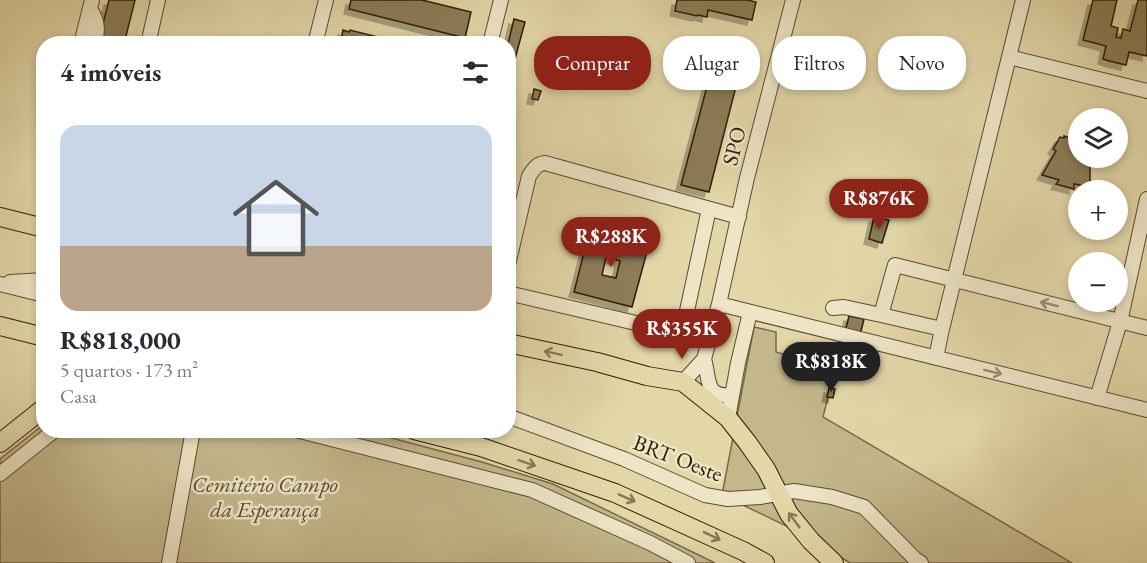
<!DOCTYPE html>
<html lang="pt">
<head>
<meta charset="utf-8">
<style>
  body { margin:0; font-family:"EB Garamond",serif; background:#f2f2f3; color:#2b2b33; height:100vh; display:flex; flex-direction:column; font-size:22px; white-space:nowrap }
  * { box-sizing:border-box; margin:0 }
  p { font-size:20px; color:#7c7c81 }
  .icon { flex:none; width:33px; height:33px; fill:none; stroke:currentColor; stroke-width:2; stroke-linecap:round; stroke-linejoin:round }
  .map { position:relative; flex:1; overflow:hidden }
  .side { position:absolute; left:36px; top:36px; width:480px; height:402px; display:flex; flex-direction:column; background:#fff; border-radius:24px; box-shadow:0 3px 9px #0003 }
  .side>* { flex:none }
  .guide { position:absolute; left:534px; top:36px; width:522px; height:54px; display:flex; gap:12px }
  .buttons { position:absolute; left:1068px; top:108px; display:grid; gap:12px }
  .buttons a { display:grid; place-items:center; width:60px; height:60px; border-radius:50%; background:#fff; box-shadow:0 3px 9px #0003; font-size:30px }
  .price { position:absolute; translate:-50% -51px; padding:0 14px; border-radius:21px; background:#8f2418; color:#fff; font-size:20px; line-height:39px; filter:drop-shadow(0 2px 3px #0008) }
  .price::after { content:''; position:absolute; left:50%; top:36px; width:18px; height:14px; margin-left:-9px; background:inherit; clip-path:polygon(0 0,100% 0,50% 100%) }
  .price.current { background:#222; color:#fff }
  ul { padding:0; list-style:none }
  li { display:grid; align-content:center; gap:12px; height:318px; padding:0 24px }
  li span { display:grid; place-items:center; height:186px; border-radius:18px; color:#555 }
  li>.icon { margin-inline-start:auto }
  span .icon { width:108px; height:108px; fill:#fffc; stroke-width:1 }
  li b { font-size:26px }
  h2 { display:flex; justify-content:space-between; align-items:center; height:72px; padding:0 24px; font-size:26px }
  .pill { padding:0 21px; border-radius:24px; background:#fff; box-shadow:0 3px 9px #0003; font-size:21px; line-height:54px }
  .pill.current { background:#8f2418; color:#fff }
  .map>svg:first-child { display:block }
  .green { fill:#c4b78c; stroke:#786a48; stroke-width:1.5 }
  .building { fill:#8c7d59; stroke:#2d1c04; stroke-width:1.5; fill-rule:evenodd; filter:url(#shadow) }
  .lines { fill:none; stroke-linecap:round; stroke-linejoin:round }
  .minor-casing { stroke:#5a4b2d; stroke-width:16 }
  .major-casing { stroke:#2d1c04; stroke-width:20 }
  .minor { stroke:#ede5c6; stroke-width:14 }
  .major { stroke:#e3d7a8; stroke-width:18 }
  .oneway { stroke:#978b6f }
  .oneway2 { stroke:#887a56 }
  .labels { text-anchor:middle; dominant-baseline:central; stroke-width:5; stroke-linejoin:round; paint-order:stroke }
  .street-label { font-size:22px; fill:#2d1c04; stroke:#ede5c6 }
  .park-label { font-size:22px; font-style:italic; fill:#5a4a2d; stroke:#ede5c6 }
</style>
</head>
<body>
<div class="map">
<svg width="1147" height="563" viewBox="0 0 1147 563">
  <defs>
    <filter id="shadow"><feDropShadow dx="-5" dy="5" stdDeviation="0" flood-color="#0004"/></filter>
  </defs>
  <rect width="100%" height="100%" fill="#e3d7a8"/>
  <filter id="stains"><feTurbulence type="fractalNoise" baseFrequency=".00333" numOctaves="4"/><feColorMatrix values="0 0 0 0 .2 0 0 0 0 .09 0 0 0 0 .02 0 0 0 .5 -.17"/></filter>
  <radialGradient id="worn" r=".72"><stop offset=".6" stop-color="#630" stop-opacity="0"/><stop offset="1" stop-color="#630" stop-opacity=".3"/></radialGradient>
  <path class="green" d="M754,327L776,332V352L835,369L823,417L1072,563H850L803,534L722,495Z
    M43,425L44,430L365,431L482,462L553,484L715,563H0V459Z"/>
  <path class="building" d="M109,0H135L124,44H98Z
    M351,0H422L471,12L465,38L349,9Z
    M677,0H747L756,2L752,20L708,10L707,17L698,15L697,16L675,11Z
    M1093,0H1117L1111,26L1118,28L1116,37L1121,38L1123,29L1130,31L1138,0H1147V56L1129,52L1126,65L1109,61L1103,59L1106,46L1083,40Z
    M514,19L525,22L508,85V44Z
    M343,30L349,32L350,30L406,44H340Z
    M716,52L743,59L709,192L681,185Z
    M534,89L541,91L538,100L532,99Z
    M1064,136L1078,140V158H1094V160L1090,159V187L1074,184V189L1056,184L1059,180L1042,175L1056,151L1053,149L1060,137L1064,138Z
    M874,217L889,220L882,243L869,239Z
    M590,229L649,244L632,307L574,292ZM606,257L620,261L616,278L602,275Z
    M849,316L864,319L857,347L862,348L859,362L854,361L852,368L837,364Z
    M829,388L835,389L833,398L827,397Z"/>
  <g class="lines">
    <defs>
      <path id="minor" d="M90,9C98,20 98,31 95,44
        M81,44L92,0
        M148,44L158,0
        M315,44L326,0
        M490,44L501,0
        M1009,57L1147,91
        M508,265L529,176C534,169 536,164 545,163L739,217
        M10,282L44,280
        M0,284L44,295
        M508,293L687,335L708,342
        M719,304L1147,410
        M833,308L844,307L881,315
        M942,329L881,315L895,265L1147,328
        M682,334L709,209
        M936,358L942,329L1023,0
        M704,359C710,378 704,398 732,395
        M683,382L704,359L719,304L747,178L793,0
        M1097,398L1120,322L1147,199
        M508,416L624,459L705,495L728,499L760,497L794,491L832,497L864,507L915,559L921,563
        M728,418L738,363L750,312
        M296,430L532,490L650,543L688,563
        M0,474L55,430
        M169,563L193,430"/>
      <path id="major" d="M0,217L44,228
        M0,326L44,337
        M508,343L597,362L647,376L683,382L728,418L747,442L766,469L789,514L811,541L834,563
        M414,430L481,447L615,493L743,551L765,563
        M0,443L44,408"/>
    </defs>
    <use href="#minor" class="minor-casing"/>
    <use href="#major" class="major-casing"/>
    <use href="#minor" class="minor"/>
    <use href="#major" class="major"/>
  </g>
  <defs><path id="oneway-shaft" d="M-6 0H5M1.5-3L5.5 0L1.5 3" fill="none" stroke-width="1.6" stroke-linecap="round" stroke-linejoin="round" transform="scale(1.5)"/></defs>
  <g class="oneway">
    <use href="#oneway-shaft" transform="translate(1049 304) rotate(-166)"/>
    <use href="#oneway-shaft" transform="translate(993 372) rotate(14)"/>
  </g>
  <g class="oneway2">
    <use href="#oneway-shaft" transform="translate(553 353) rotate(-168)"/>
    <use href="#oneway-shaft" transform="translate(527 463) rotate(19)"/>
    <use href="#oneway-shaft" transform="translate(627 498) rotate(24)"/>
    <use href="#oneway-shaft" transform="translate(794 520) rotate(-127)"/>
    <use href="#oneway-shaft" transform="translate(712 536) rotate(25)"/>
  </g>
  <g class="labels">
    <g class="street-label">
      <text transform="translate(734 146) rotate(-76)">SPO</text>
      <text transform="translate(678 458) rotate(21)">BRT Oeste</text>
    </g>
    <g class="park-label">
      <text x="265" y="484">Cemitério Campo<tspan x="265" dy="25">da Esperança</tspan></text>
    </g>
  </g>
  <rect width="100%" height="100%" filter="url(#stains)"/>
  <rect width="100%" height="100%" fill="url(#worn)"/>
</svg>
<div class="buttons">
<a><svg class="icon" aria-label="layers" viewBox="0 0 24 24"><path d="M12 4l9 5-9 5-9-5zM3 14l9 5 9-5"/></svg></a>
<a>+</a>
<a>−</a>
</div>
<b class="price" style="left:879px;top:230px">R$876K</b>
<b class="price" style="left:611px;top:268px">R$288K</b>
<b class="price" style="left:682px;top:360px">R$355K</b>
<b class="price current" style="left:831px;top:393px">R$818K</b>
<div class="guide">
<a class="pill current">Comprar</a>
<a class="pill">Alugar</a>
<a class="pill">Filtros</a>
<a class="pill">Novo</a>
</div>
<section class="side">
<h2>4 imóveis<svg class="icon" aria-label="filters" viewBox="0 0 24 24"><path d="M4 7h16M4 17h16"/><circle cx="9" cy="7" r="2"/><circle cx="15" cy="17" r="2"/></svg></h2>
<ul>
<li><span style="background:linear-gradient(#c9d6e8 65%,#b9a48a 0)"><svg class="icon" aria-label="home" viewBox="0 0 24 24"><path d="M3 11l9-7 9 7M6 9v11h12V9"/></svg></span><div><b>R$818,000</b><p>5 quartos · 173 m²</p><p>Casa</p></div></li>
</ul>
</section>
</div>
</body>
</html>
